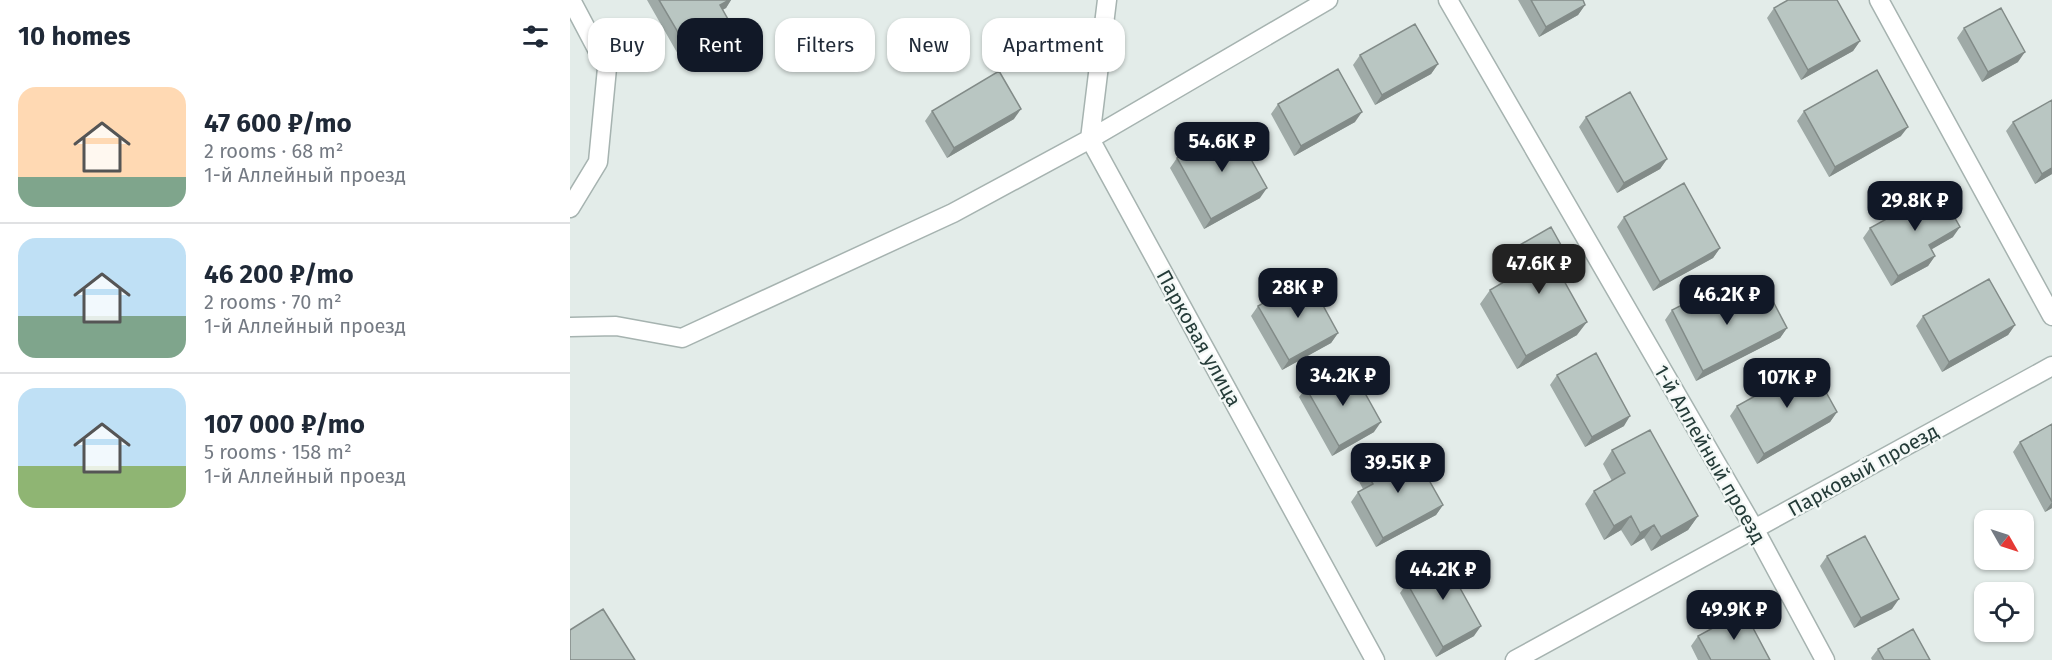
<!DOCTYPE html>
<html lang="en">
<head>
<meta charset="utf-8">
<style>
  body { margin:0; font-family:"Fira Sans",sans-serif; background:#f2f2f3; color:#1f2937; height:100vh; display:flex; flex-direction:column; font-size:22px; white-space:nowrap }
  * { box-sizing:border-box; margin:0 }
  p { font-size:20px; color:#747a83 }
  .icon { flex:none; width:33px; height:33px; fill:none; stroke:currentColor; stroke-width:2; stroke-linecap:round; stroke-linejoin:round }
  .map { position:relative; flex:1; overflow:hidden }
  .sheet { display:flex; flex-direction:column; background:#fff; width:570px }
  .sheet>* { flex:none }
  .banner { position:absolute; left:18px; top:18px; width:570px; height:54px; display:flex; gap:12px }
  .needle { width:39px; rotate:129deg }
  .tools { position:absolute; left:1404px; top:510px; display:grid; gap:12px }
  .tools a { display:grid; place-items:center; width:60px; height:60px; border-radius:12px; background:#fff; box-shadow:0 2px 4px #0004; font-size:30px }
  .price { position:absolute; translate:-50% -51px; padding:0 14px; border-radius:12px; background:#111827; color:#fff; font-size:20px; line-height:39px; filter:drop-shadow(0 2px 3px #0008) }
  .price::after { content:''; position:absolute; left:50%; top:36px; width:18px; height:14px; margin-left:-9px; background:inherit; clip-path:polygon(0 0,100% 0,50% 100%) }
  .price.on { background:#222; color:#fff }
  ul { padding:0; list-style:none }
  li { display:flex; align-items:center; gap:18px; height:150px; padding:0 18px }
  li+li { border-top:2px solid #e0e1e3 }
  li span { display:grid; place-items:center; flex:none; width:168px; height:120px; border-radius:18px; color:#555 }
  li>.icon { margin-inline-start:auto }
  span .icon { width:72px; height:72px; fill:#fffc; stroke-width:1 }
  li b { font-size:26px }
  h2 { display:flex; justify-content:space-between; align-items:center; height:72px; padding:0 18px; font-size:26px }
  .pill { padding:0 21px; border-radius:18px; background:#fff; box-shadow:0 2px 4px #0004; font-size:21px; line-height:54px }
  .pill.on { background:#111827; color:#fff }
  main { display:flex; flex:1; min-height:0 }
  .map>svg:first-child { display:block }
  .lines { fill:none; stroke-linecap:round; stroke-linejoin:round }
  .street-casing { stroke:#a6b3b0; stroke-width:21 }
  .street { stroke:#fff; stroke-width:18 }
  .wall { fill:#9faaa7 }
  .shaded-wall { fill:#828b88 }
  .building { fill:#b9c6c2; stroke:#828b88; stroke-width:1.5 }
  .labels { text-anchor:middle; dominant-baseline:central; stroke-width:4.5; stroke-linejoin:round; paint-order:stroke }
  .street-label { font-size:20px; fill:#243b38; stroke:#f3f8f6 }
</style>
</head>
<body>
<main>
<section class="sheet">
<h2>10 homes<svg class="icon" aria-label="filters" viewBox="0 0 24 24"><path d="M4 7h16M4 17h16"/><circle cx="9" cy="7" r="2"/><circle cx="15" cy="17" r="2"/></svg></h2>
<ul>
<li><span style="background:linear-gradient(#ffd9b3 75%,#7fa58c 0)"><svg class="icon" aria-label="home" viewBox="0 0 24 24"><path d="M3 11l9-7 9 7M6 9v11h12V9"/></svg></span><div><b>47 600 ₽/mo</b><p>2 rooms · 68 m²</p><p>1-й Аллейный проезд</p></div></li>
<li><span style="background:linear-gradient(#bfe0f5 65%,#7fa58c 0)"><svg class="icon" aria-label="home" viewBox="0 0 24 24"><path d="M3 11l9-7 9 7M6 9v11h12V9"/></svg></span><div><b>46 200 ₽/mo</b><p>2 rooms · 70 m²</p><p>1-й Аллейный проезд</p></div></li>
<li><span style="background:linear-gradient(#bfe0f5 65%,#8fb573 0)"><svg class="icon" aria-label="home" viewBox="0 0 24 24"><path d="M3 11l9-7 9 7M6 9v11h12V9"/></svg></span><div><b>107 000 ₽/mo</b><p>5 rooms · 158 m²</p><p>1-й Аллейный проезд</p></div></li>
</ul>
</section>
<div class="map">
<svg width="1482" height="660" viewBox="0 0 1482 660">
  <rect width="100%" height="100%" fill="#e3ece9"/>
  <g class="lines">
    <defs>
      <path id="street" d="M537,0L520,139L805,660
        M878,0L1185,530L1255,660
        M1309,0L1482,316
        M0,208L28,162L37,68L1,0
        M0,327L46,326L112,338L383,213L520,139L758,0
        M945,660L1482,366"/>
    </defs>
    <use href="#street" class="street-casing"/>
    <use href="#street" class="street"/>
  </g>
  <path class="wall" d="M77,0H161L156,8L152,10L159,21L152,31L109,56Z
    M948,0H1013L1015,5L1008,15L969,37Z
    M1204,8L1290,41L1283,51L1231,80L1197,18Z
    M1394,28L1448,62L1412,82L1387,38Z
    M790,55L868,64L861,74L805,105L783,65Z
    M1482,100V174L1465,184L1436,131L1443,122Z
    M708,104L785,122L724,156L701,114Z
    M362,111L444,119L377,158L355,121Z
    M1234,111L1331,136L1259,177L1227,121Z
    M1016,117L1097,159L1090,169L1047,193L1009,127Z
    M607,158L690,198L634,229L600,168Z
    M1054,217L1150,248L1143,258L1083,291L1047,227Z
    M1300,228L1383,237L1361,249L1365,256L1358,266L1321,286L1293,238Z
    M941,250L992,277L1007,335L947,369L910,304L920,290L940,279L932,264Z
    M688,306L768,333L761,343L712,370L681,316Z
    M1102,310L1149,312L1217,328L1210,338L1126,381L1095,320Z
    M1353,316L1445,325L1438,335L1372,372L1346,326Z
    M987,375L1054,426L1015,447L980,385Z
    M736,388L804,432L762,456L729,397Z
    M1167,406L1267,412L1260,422L1187,464L1160,416Z
    M1482,424V508L1475,512L1443,452L1450,442Z
    M1042,450L1128,516L1118,530L1081,551L1074,538L1061,546L1051,530L1034,540L1015,504L1024,491L1042,481L1033,464Z
    M831,467L873,505L866,515L806,547L781,502L788,492L793,489L787,478L794,469Z
    M1257,556L1322,609L1284,628L1250,566Z
    M847,565L904,636L866,657L830,593L837,583L843,580L840,574Z
    M1128,636L1200,660H1128L1121,646Z
    M1308,649L1360,660H1302L1301,658Z"/>
  <path class="shaded-wall" d="M159,0H161L156,8L143,15L150,5Z
    M1015,5L1008,15L969,37L976,27Z
    M159,21L152,31L109,56L116,46Z
    M1290,41L1283,51L1231,80L1238,70Z
    M1455,52L1448,62L1412,82L1418,72Z
    M868,64L861,74L805,105L812,95Z
    M451,109L444,119L377,158L384,148Z
    M792,112L785,122L724,156L731,146Z
    M1338,127L1331,136L1259,177L1265,167Z
    M1097,159L1090,169L1047,193L1054,183Z
    M1482,168V174L1465,184L1472,174Z
    M697,188L690,198L634,229L641,219Z
    M1390,227L1383,237L1352,255L1359,245Z
    M1150,248L1143,258L1083,291L1090,282Z
    M1365,256L1358,266L1321,286L1328,276Z
    M1001,263L992,277L988,270Z
    M1017,322L1007,335L947,369L956,356Z
    M1445,325L1438,335L1372,372L1379,362Z
    M1217,328L1210,338L1126,381L1133,371Z
    M768,333L761,343L712,370L719,360Z
    M1267,412L1260,422L1187,464L1194,454Z
    M1060,416L1054,426L1015,447L1022,437Z
    M811,422L804,432L762,456L769,446Z
    M1482,502V508L1475,512Z
    M873,505L866,515L806,547L813,538Z
    M1061,516L1051,530L1034,540L1044,526Z
    M1128,516L1118,530L1081,551L1091,537Z
    M1084,525L1074,538L1061,546L1070,533Z
    M1329,599L1322,609L1284,628L1291,618Z
    M911,626L904,636L866,657L873,647Z"/>
  <path class="building" d="M89,0H159L150,5L159,21L116,46Z
    M961,0H1013L1015,5L976,27Z
    M1218,0H1267L1290,41L1238,70L1204,8Z
    M1431,8L1455,52L1418,72L1394,28Z
    M845,24L868,64L812,95L790,55Z
    M768,69L792,112L731,146L708,104Z
    M1307,70L1338,127L1265,167L1234,111Z
    M429,71L451,109L384,148L362,111Z
    M1060,92L1097,159L1054,183L1016,117Z
    M1482,100V168L1472,174L1443,122Z
    M663,127L697,188L641,219L607,158Z
    M1114,183L1150,248L1090,282L1054,217Z
    M1369,190L1390,227L1359,245L1365,256L1328,276L1300,228Z
    M981,227L1001,263L988,270L1017,322L956,356L920,290L953,271L941,250Z
    M738,278L768,333L719,360L688,306Z
    M1419,279L1445,325L1379,362L1353,316Z
    M1196,288L1217,328L1133,371L1102,310L1139,291L1149,312Z
    M1026,353L1060,416L1022,437L987,375Z
    M1241,365L1267,412L1194,454L1167,406Z
    M772,368L784,390L791,386L811,422L769,446L736,388Z
    M1482,424V502L1450,442Z
    M1080,430L1128,516L1091,537L1084,525L1070,533L1061,516L1044,526L1024,491L1055,473L1042,450Z
    M823,453L831,467L847,459L873,505L813,538L788,492L803,484L794,469Z
    M1295,536L1329,599L1291,618L1257,556Z
    M870,552L911,626L873,647L837,583L853,575L847,565Z
    M33,609L65,660H0V630Z
    M1174,611L1200,660H1141L1128,636Z
    M1343,629L1360,660H1314L1308,649Z"/>
  <g class="labels">
    <g class="street-label">
      <text transform="translate(629 338) rotate(61)">Парковая улица</text>
      <text transform="translate(1140 454) rotate(60)">1-й Аллейный проезд</text>
      <text transform="translate(1293 470) rotate(-29)">Парковый проезд</text>
    </g>
  </g>
</svg>
<div class="tools">
<a><svg class="needle" viewBox="-14 -14 28 28"><path d="M0-13l5 13h-10z" fill="#e53935"/><path d="M0 13l5-13h-10z" fill="#747a83"/></svg></a>
<a><svg class="icon" aria-label="locate" viewBox="0 0 24 24"><circle cx="12" cy="12" r="6"/><path d="M12 2v4M12 18v4M2 12h4M18 12h4"/></svg></a>
</div>
<b class="price" style="left:652px;top:173px">54.6K ₽</b>
<b class="price" style="left:1345px;top:232px">29.8K ₽</b>
<b class="price on" style="left:969px;top:295px">47.6K ₽</b>
<b class="price" style="left:728px;top:319px">28K ₽</b>
<b class="price" style="left:1157px;top:326px">46.2K ₽</b>
<b class="price" style="left:773px;top:407px">34.2K ₽</b>
<b class="price" style="left:1217px;top:409px">107K ₽</b>
<b class="price" style="left:828px;top:494px">39.5K ₽</b>
<b class="price" style="left:873px;top:601px">44.2K ₽</b>
<b class="price" style="left:1164px;top:641px">49.9K ₽</b>
<div class="banner">
<a class="pill">Buy</a>
<a class="pill on">Rent</a>
<a class="pill">Filters</a>
<a class="pill">New</a>
<a class="pill">Apartment</a>
</div>
</div>
</main>
</body>
</html>
